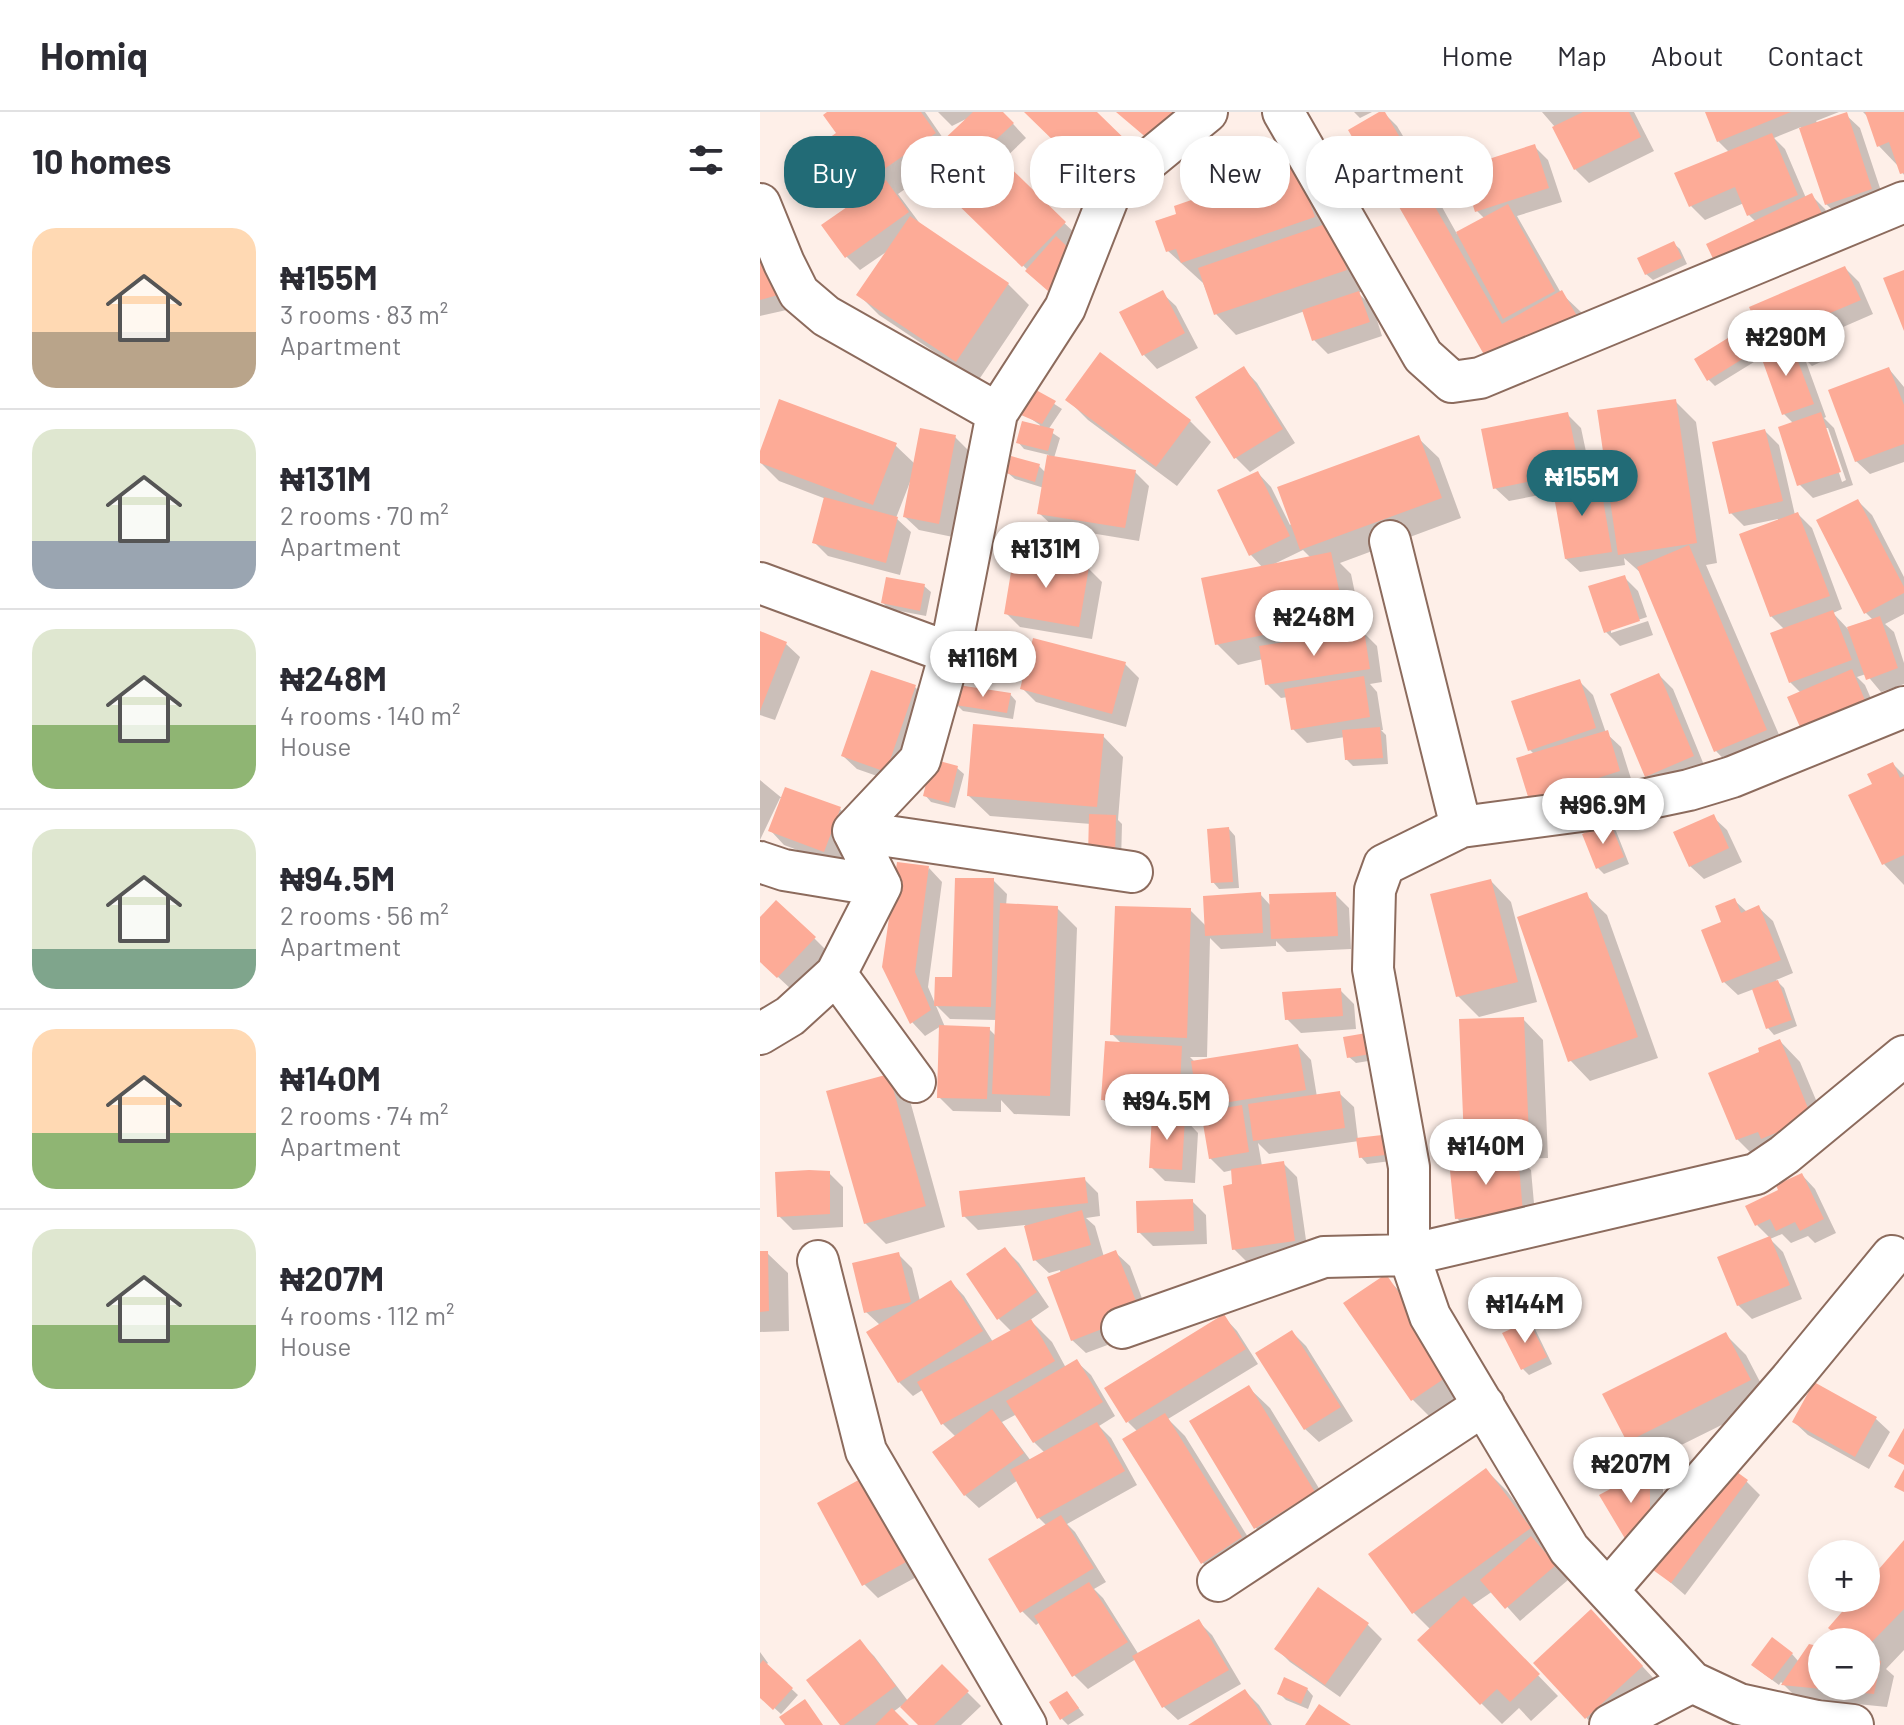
<!DOCTYPE html>
<html lang="en">
<head>
<meta charset="utf-8">
<style>
  body { margin:0; font-family:Barlow,sans-serif; background:#f7f7f7; color:#2b2b33; height:100vh; display:flex; flex-direction:column; font-size:30px; white-space:nowrap }
  * { box-sizing:border-box; margin:0 }
  p { font-size:26px; color:#7c7c81 }
  .icon { flex:none; width:44px; height:44px; fill:none; stroke:currentColor; stroke-width:2; stroke-linecap:round; stroke-linejoin:round }
  .map { position:relative; flex:1; overflow:hidden }
  .sheet { display:flex; flex-direction:column; background:#fff; width:760px }
  .sheet>* { flex:none }
  .guide { position:absolute; left:24px; top:24px; width:760px; height:72px; display:flex; gap:16px }
  .buttons { position:absolute; left:1048px; top:1428px; display:grid; gap:16px }
  .buttons a { display:grid; place-items:center; width:72px; height:72px; border-radius:50%; background:#fff; box-shadow:0 4px 12px #0003; font-size:40px }
  .price { position:absolute; translate:-50% -68px; padding:0 18px; border-radius:28px; background:#fff; color:#222; font-size:26px; line-height:52px; filter:drop-shadow(0 2px 4px #0008) }
  .price::after { content:''; position:absolute; left:50%; top:48px; width:24px; height:18px; margin-left:-12px; background:inherit; clip-path:polygon(0 0,100% 0,50% 100%) }
  .price.selected { background:#226b76; color:#fff }
  ul { padding:0; list-style:none }
  li { display:flex; align-items:center; gap:24px; height:200px; padding:0 32px }
  li+li { border-top:2px solid #e1e1e2 }
  li span { display:grid; place-items:center; flex:none; width:224px; height:160px; border-radius:24px; color:#555 }
  li>.icon { margin-inline-start:auto }
  span .icon { width:96px; height:96px; fill:#fffc; stroke-width:1 }
  li b { font-size:34px }
  h2 { display:flex; justify-content:space-between; align-items:center; height:96px; padding:0 32px; font-size:34px }
  .tag { padding:0 28px; border-radius:32px; background:#fff; box-shadow:0 4px 12px #0003; font-size:28px; line-height:72px }
  .tag.selected { background:#226b76; color:#fff }
  header { display:flex; align-items:center; gap:48px; box-sizing:border-box; height:112px; padding:0 40px; background:#fff; border-bottom:2px solid #e1e1e2 }
  header strong { font-size:38px }
  nav { display:flex; gap:44px; margin-inline-start:auto; font-size:28px }
  main { display:flex; flex:1; min-height:0 }
  .map>svg:first-child { display:block }
  .shadow { fill:#0003; fill-rule:evenodd }
  .building { fill:#fdab97 }
  .lines { fill:none; stroke-linecap:round; stroke-linejoin:round }
  .street-casing { stroke:#8c6b5d; stroke-width:44 }
  .street { stroke:#fff; stroke-width:40 }
</style>
</head>
<body>
<header>
<strong>Homiq</strong>
<nav><a>Home</a><a>Map</a><a>About</a><a>Contact</a></nav>
</header>
<main>
<section class="sheet">
<h2>10 homes<svg class="icon" aria-label="filters" viewBox="0 0 24 24"><path d="M4 7h16M4 17h16"/><circle cx="9" cy="7" r="2"/><circle cx="15" cy="17" r="2"/></svg></h2>
<ul>
<li><span style="background:linear-gradient(#ffd9b3 65%,#b9a48a 0)"><svg class="icon" aria-label="home" viewBox="0 0 24 24"><path d="M3 11l9-7 9 7M6 9v11h12V9"/></svg></span><div><b>₦155M</b><p>3 rooms · 83 m²</p><p>Apartment</p></div></li>
<li><span style="background:linear-gradient(#dfe7d0 70%,#9aa5b1 0)"><svg class="icon" aria-label="home" viewBox="0 0 24 24"><path d="M3 11l9-7 9 7M6 9v11h12V9"/></svg></span><div><b>₦131M</b><p>2 rooms · 70 m²</p><p>Apartment</p></div></li>
<li><span style="background:linear-gradient(#dfe7d0 60%,#8fb573 0)"><svg class="icon" aria-label="home" viewBox="0 0 24 24"><path d="M3 11l9-7 9 7M6 9v11h12V9"/></svg></span><div><b>₦248M</b><p>4 rooms · 140 m²</p><p>House</p></div></li>
<li><span style="background:linear-gradient(#dfe7d0 75%,#7fa58c 0)"><svg class="icon" aria-label="home" viewBox="0 0 24 24"><path d="M3 11l9-7 9 7M6 9v11h12V9"/></svg></span><div><b>₦94.5M</b><p>2 rooms · 56 m²</p><p>Apartment</p></div></li>
<li><span style="background:linear-gradient(#ffd9b3 65%,#8fb573 0)"><svg class="icon" aria-label="home" viewBox="0 0 24 24"><path d="M3 11l9-7 9 7M6 9v11h12V9"/></svg></span><div><b>₦140M</b><p>2 rooms · 74 m²</p><p>Apartment</p></div></li>
<li><span style="background:linear-gradient(#dfe7d0 60%,#8fb573 0)"><svg class="icon" aria-label="home" viewBox="0 0 24 24"><path d="M3 11l9-7 9 7M6 9v11h12V9"/></svg></span><div><b>₦207M</b><p>4 rooms · 112 m²</p><p>House</p></div></li>
</ul>
</section>
<div class="map">
<svg width="1144" height="1613" viewBox="0 0 1144 1613">
  <rect width="100%" height="100%" fill="#feefe8"/>
  <path class="shadow" d="M71,0H165L185,29L206,7L192,14L178,0H242L266,26L241,50L325,131L295,184L211,104L172,58L138,82L161,113L248,172L269,193L218,269L119,203L99,183L129,138L100,158L86,144L120,74L116,70L111,73L91,52Z
    M594,0H612L600,6Z
    M623,0L637,14L676,79L670,83L682,95L697,122L725,107L717,99L774,34L788,48L802,90L757,104L801,181L822,201L836,225L752,272L643,98L630,85Z
    M782,0H874L894,39L829,71L815,57L795,15Z
    M947,0H1079L1056,9L1058,12L1086,3L1100,16L1125,91L1080,105L1066,92L1041,15L1014,26L1025,37L1046,86L1051,83L1065,97L1076,120L996,110L989,103L984,91L945,108L931,94L969,40L958,29Z
    M1103,0H1144V63L1139,55L1118,33L1109,6Z
    M536,54L606,178L598,181L613,195L622,224L568,242L554,228L545,199L476,223L456,202L443,171L408,139Z
    M913,131L920,137L927,152L893,168L886,162Z
    M0,136L31,197L0,204Z
    M1085,156L1099,170L1113,202L1067,222L1076,243L1052,254L1045,247L1066,305L1064,306L1074,316L1093,373L1053,386L1039,372L1034,312L1024,302L1014,236L1006,228L992,196ZM1064,316H1068L1086,368L1082,370Z
    M402,181L416,194L438,236L397,257L384,243Z
    M976,224L994,250L955,274L948,267Z
    M484,257L497,271L535,331L490,360L476,346L438,286Z
    M1129,257L1144,275V350L1110,362L1096,349Z
    M276,280L302,297L288,318L300,326L294,346L375,360L389,374L379,429L294,415L303,424L300,447L270,443L264,436L296,417L279,401L284,376L255,367L248,361L279,354L286,361L289,343L264,337L258,330L279,316L280,313L264,302Z
    M308,288L430,309L451,330L417,374L328,308Z
    M916,290L936,310L957,451L946,453L1026,639L976,660L956,639L882,462L864,446L865,453L820,460L806,447L795,380L749,389L735,376L807,302L821,316L832,368L838,367L851,379Z
    M1005,319L1019,333L1035,403L1038,402L1052,416L1082,497L1073,501L1088,517L1114,509L1106,501L1098,389L1112,403L1144,465V502L1125,512L1134,520L1144,551V572L1121,580L1106,562L1097,565L1105,573L1120,607L1041,581L1030,570L1025,518L1011,504L1018,407L984,414L971,401Z
    M195,325L209,339L193,425L159,418L145,405L152,370H150L136,406L151,420L140,463L68,444L54,430L66,387L19,369L0,350V344L135,333L155,352Z
    M658,326L679,346L701,406L580,451L591,462L603,520L617,534L622,570L610,572L617,580L623,618H621L626,623L628,652L593,654L587,648L585,625L547,631L533,617L528,585L521,586L507,572L503,547L478,553L457,532L503,456L491,443L498,361L511,375L530,413ZM543,438L551,446L514,452Z
    M329,457L342,470L332,527L260,515L246,501Z
    M864,465L878,479L887,505L851,517V521L888,509L893,523L860,534L846,520Z
    M164,474L171,480L166,504L129,497L123,491Z
    M0,522L26,532L40,545L15,608L0,603Z
    M365,552L379,566L366,615L276,590L262,576Z
    M899,563L913,577L946,658L900,678L886,664Z
    M819,569L833,583L846,621L861,635L873,673L770,686L775,643L770,638Z
    M155,575L169,589L140,672L97,657L83,644Z
    M250,582L256,589L253,607L203,599L197,593Z
    M343,624L363,645L358,708L362,712L361,751L331,712L230,704L209,684Z
    M1133,652L1144,663V773L1124,752L1091,684L1114,673Z
    M197,656L204,662L195,696L171,690L165,683Z
    M0,668L23,687L20,686L0,728Z
    M80,697L94,711L78,753L24,733L11,719Z
    M953,705L967,718L982,750L944,767L930,754Z
    M849,712L856,719L869,752L844,762L838,756Z
    M469,717L475,724L479,776L459,777L453,770Z
    M169,756L182,770L168,875L185,915L229,917L236,924L237,908L190,907L176,893L194,867L233,768L247,782L246,794L297,796L317,816L310,1004L254,1002L241,988V1000L193,999L179,985L181,914L165,924L152,910L124,855Z
    M731,769L751,790L777,890L719,905L698,884Z
    M500,782L511,794L575,782L589,796L591,837L527,840L516,829V834L461,837L450,826L447,945H430L435,950L538,934L551,948L557,985L580,982L594,995L598,1028L639,1048L607,1052L601,1045L599,1029L509,1042L498,1031L502,1054L523,1051L537,1065L548,1142L488,1151L474,1137L473,1058L464,1060L450,1046L447,1001L440,994L434,967L432,1006L423,1005L438,1021L435,1071L405,1069L391,1055L394,1003L357,1001L343,987L362,932L352,922L430,798L447,815Z
    M826,783L847,803L898,946L830,969L810,948Z
    M974,788L987,800L999,796L1013,809L1033,861L1016,868L1024,876L1037,914L1014,923L1008,916L994,877L978,883L964,870V811Z
    M0,808L54,826L68,840L32,878L0,848Z
    M580,878L594,892L596,917L541,921L527,907Z
    M763,907L783,928L788,1046L759,1047L771,1058L776,1114L710,1120L697,1106L726,1047L706,1028Z
    M586,926L627,946L596,951L589,945Z
    M1020,929L1040,950L1072,1026L998,1048L977,1027Z
    M129,964L149,985L185,1115L126,1132L105,1111Z
    M69,1061L83,1075V1115L33,1118L19,1104Z
    M1042,1063L1055,1077L1076,1121L1055,1131L1048,1124L1031,1131L1022,1122L1010,1127L1023,1140L1042,1187L992,1207L978,1193L1010,1126L997,1113L1021,1079Z
    M324,1067L338,1081L340,1104L326,1106L335,1114L344,1145L356,1141L370,1154L393,1216L326,1241L312,1228L300,1158L289,1161L275,1148L265,1113L218,1118L204,1104Z
    M432,1089L446,1103L447,1132L393,1134L379,1120Z
    M245,1137L259,1151L289,1195L270,1208L292,1230L306,1256L317,1250L331,1263L355,1304L339,1314L351,1326L377,1373L307,1412L315,1420L346,1470L334,1477L343,1486L379,1543L438,1509L452,1523L481,1572L418,1608L404,1595L376,1547L328,1577L314,1563L280,1510L276,1513L262,1499L287,1414L279,1406L258,1368L219,1396L205,1383L196,1325L183,1312L164,1277L153,1284L139,1270L109,1220L120,1213L106,1200L138,1142L152,1156L160,1189L191,1170L204,1184L233,1230L252,1220L239,1207ZM257,1302L274,1330L285,1341L271,1349L242,1310Z
    M0,1141H7L28,1161L29,1219L0,1220Z
    M625,1165L646,1185L713,1281L673,1308L653,1288L586,1192Z
    M464,1205L477,1219L498,1252L408,1307L425,1324L501,1446L463,1471L442,1450L378,1320L368,1310Z
    M768,1211L775,1217L792,1252L769,1263L763,1257Z
    M532,1220L546,1234L593,1309L559,1330L545,1317Z
    M966,1223L986,1243L1010,1289L889,1349L868,1329Z
    M489,1276L510,1296L574,1401L516,1436L496,1416Z
    M1116,1307L1130,1320L1109,1357L1048,1323L1034,1310Z
    M726,1358L747,1379L790,1437L785,1441L808,1468L760,1509L733,1479L711,1494L798,1584L771,1609L759,1596L742,1612L722,1592L660,1528L671,1518L654,1501L611,1443Z
    M890,1358L903,1372V1430L882,1442Z
    M986,1369L1000,1383L925,1483L896,1458Z
    M60,1391L171,1457L118,1486L104,1472Z
    M1144,1431V1538L1126,1557L1134,1564L1127,1595L1037,1586L1021,1570L1019,1573L1000,1559L1032,1542L1039,1550L1062,1537V1574H1106V1530H1085L1071,1516L1097,1486H1106V1475Z
    M558,1478L608,1513L622,1527L580,1585L530,1550L516,1536Z
    M845,1514L896,1569L833,1613L776,1551Z
    M100,1530L114,1544L148,1589L182,1555L221,1594L201,1613H160L141,1594L133,1600L147,1613H83Z
    M0,1540L8,1551L6,1553L38,1583L21,1602L0,1583Z
    M547,1577L553,1584L548,1597L526,1588L519,1581Z
    M485,1579L499,1593L512,1613H432Z
    M307,1581L324,1603L308,1613L302,1607Z"/>
  <path class="building" d="M67,0H161L176,21L110,67L97,49L89,54L69,26L76,21L63,3Z
    M213,0H243L254,11L185,75L161,49Z
    M264,0H337L375,37L339,73Z
    M356,0H422L395,33Z
    M619,0H625L663,65L628,86L588,18Z
    M823,0H869L881,25L814,58L792,15Z
    M945,0H1031L957,30Z
    M1087,0L1112,77L1065,93L1039,16Z
    M1105,0H1144V61L1140,62L1129,30L1117,35Z
    M1012,21L1038,83L987,104L975,75L929,95L914,61Z
    M775,32L789,76L715,100L701,56Z
    M232,38L306,110L262,155L188,83Z
    M536,52L555,105L421,151L416,137L406,140L395,109L416,102L414,94Z
    M126,68L149,100L85,146L61,113Z
    M662,72L742,212L802,178L817,204L730,253L635,88Z
    M1052,81L1064,106L958,157L946,132Z
    M748,92L795,179L743,207L696,120Z
    M150,104L249,171L196,250L96,183Z
    M571,110L587,158L454,203L438,156Z
    M296,124L318,145L288,179L265,159Z
    M914,129L922,146L885,163L877,146Z
    M0,134L18,183L0,188Z
    M1085,154L1101,188L1004,229L989,195Z
    M1144,158V219L1123,166Z
    M403,178L425,221L382,244L359,200Z
    M599,179L610,210L552,229L542,198Z
    M1060,210L1071,237L1043,248L1032,221Z
    M976,221L989,243L947,269L934,247Z
    M1030,228L1054,292L1022,303L999,239Z
    M340,240L431,308L396,355L305,288Z
    M484,254L523,317L474,347L435,285Z
    M1129,255L1144,293V332L1095,350L1068,278Z
    M276,278L296,289L282,312L261,303Z
    M19,287L137,331L113,393L0,351V339Z
    M916,287L937,431L858,443L837,298Z
    M808,300L820,359L733,377L721,317Z
    M1061,300L1081,360L1037,374L1018,315Z
    M262,309L294,317L288,339L256,331Z
    M160,316L196,323L179,412L143,405Z
    M1005,317L1023,389L969,402L952,330Z
    M659,323L682,386L540,438L517,375Z
    M287,343L376,358L365,416L277,402Z
    M251,344L280,352L275,370L246,361Z
    M498,359L530,424L489,444L457,378Z
    M839,364L852,440L805,447L792,373Z
    M64,385L138,405L126,451L52,431Z
    M1098,387L1144,475V481L1104,502L1056,408Z
    M1038,400L1070,484L1010,505L979,422Z
    M265,411L298,416L294,441L262,437Z
    M929,433L1007,618L954,640L877,455Z
    M571,440L585,506L455,533L441,466Z
    M254,442L329,455L319,515L244,502Z
    M865,463L880,509L844,521L828,474Z
    M126,465L165,472L160,499L121,491Z
    M1073,498L1092,548L1029,571L1010,521Z
    M1120,504L1138,556L1106,568L1087,515Z
    M604,518L610,557L505,573L499,534Z
    M0,519L27,530L0,599Z
    M273,526L366,550L352,602L260,577Z
    M1092,557L1107,593L1043,622L1027,585Z
    M111,558L156,573L126,660L81,644Z
    M899,561L934,644L885,665L850,582Z
    M604,564L610,605L531,618L524,577Z
    M820,567L836,616L768,639L751,589Z
    M198,573L251,581L247,601L195,593Z
    M213,612L344,622L337,695L207,684Z
    M620,615L623,646L585,648L582,618Z
    M848,618L860,659L769,688L756,646Z
    M172,647L198,654L189,691L163,684Z
    M1133,650L1140,666L1144,664V743L1122,753L1088,683L1112,672L1107,662Z
    M25,675L81,695L64,740L8,719Z
    M329,702L356,703L355,745L328,744Z
    M954,702L969,736L929,755L913,720Z
    M850,710L864,745L836,757L822,722Z
    M469,715L473,770L451,771L447,717Z
    M137,750L169,754L155,860L171,898L150,912L122,855Z
    M195,766H234L231,895L174,894L175,865H192Z
    M731,767L758,870L696,885L670,782Z
    M501,780L503,821L445,824L443,784Z
    M576,780L578,824L511,827L509,782Z
    M827,780L878,925L808,950L757,805Z
    M975,786L981,801L999,793L1021,848L962,871L941,818L961,810L955,794Z
    M16,788L56,825L17,866L0,850V805Z
    M240,791L298,794L290,984L232,982Z
    M355,794L431,796L427,926L350,923Z
    M1018,868L1032,908L1006,917L992,877Z
    M581,876L583,904L525,908L522,880Z
    M764,905L769,1026L704,1028L699,907Z
    M179,913L230,915L227,987L177,986Z
    M618,919L622,940L587,946L583,925Z
    M1020,927L1052,1006L1001,1027L998,1020L976,1028L948,961L999,940L998,936Z
    M345,929L422,934L419,993L341,988Z
    M538,932L546,978L438,995L431,949Z
    M129,962L166,1094L104,1112L66,979Z
    M580,979L585,1016L493,1029L488,992Z
    M482,993L489,1040L449,1047L441,1000Z
    M392,1003L425,1005L422,1058L389,1056Z
    M631,1022L634,1042L599,1046L596,1026Z
    M758,1042L763,1101L695,1107L689,1049Z
    M524,1049L535,1129L472,1138L463,1074L472,1072L471,1057Z
    M49,1058L70,1059V1102L17,1105L15,1060Z
    M1042,1061L1064,1107L1040,1119L1035,1110L1016,1119L1010,1107L995,1114L985,1094L1018,1078L1016,1073Z
    M325,1065L328,1091L202,1105L199,1079Z
    M433,1087L434,1119L377,1121L376,1089Z
    M322,1098L331,1133L273,1149L264,1114Z
    M1010,1124L1030,1173L977,1194L957,1145Z
    M245,1135L277,1180L237,1208L206,1162Z
    M356,1138L381,1202L311,1229L287,1165Z
    M0,1139H8L9,1199L0,1200Z
    M139,1140L151,1190L104,1201L92,1151Z
    M626,1162L694,1260L651,1289L583,1191Z
    M191,1168L223,1219L138,1271L106,1220Z
    M464,1202L486,1237L366,1311L344,1276Z
    M271,1207L295,1249L181,1313L157,1270Z
    M769,1209L787,1245L761,1258L742,1221Z
    M532,1218L581,1295L544,1318L495,1241Z
    M966,1220L991,1268L867,1330L842,1282Z
    M317,1247L343,1290L273,1331L246,1289Z
    M1054,1270L1117,1305L1095,1345L1032,1310Z
    M489,1273L555,1380L494,1417L429,1309Z
    M232,1297L264,1341L204,1384L172,1340Z
    M405,1301L482,1425L441,1452L362,1327Z
    M337,1310L365,1359L277,1407L250,1358Z
    M1144,1316V1353L1128,1344Z
    M970,1355L988,1368L911,1471L893,1458Z
    M726,1356L771,1416L652,1502L608,1442Z
    M890,1356V1416L867,1430L839,1383Z
    M1144,1357V1380L1134,1375Z
    M113,1360L159,1443L102,1474L57,1391Z
    M301,1403L334,1456L260,1501L228,1447Z
    M771,1424L796,1453L745,1497L720,1468Z
    M1144,1428V1497L1106,1536V1530H1086L1068,1516L1094,1486H1106V1472Z
    M329,1470L368,1530L312,1565L274,1504Z
    M558,1475L609,1511L565,1573L514,1537Z
    M704,1484L780,1562L750,1590L737,1577L720,1593L657,1528Z
    M831,1497L883,1554L825,1607L773,1551Z
    M439,1507L469,1558L402,1596L372,1544Z
    M1012,1525L1033,1541L1012,1568L991,1553Z
    M100,1527L136,1574L84,1613H80L46,1568Z
    M1049,1532L1062,1535V1574H1106V1545L1121,1549L1114,1582L1021,1573Z
    M3,1548L33,1576L13,1598L0,1586V1552Z
    M182,1552L209,1579L174,1613H158L140,1595Z
    M524,1565L548,1576L541,1592L517,1582Z
    M485,1577L509,1613H428Z
    M307,1579L319,1596L300,1608L289,1590Z
    M45,1587L63,1613H25L19,1605Z
    M559,1592L591,1613H545Z
    M132,1596L149,1613H115Z"/>
  <g class="lines">
    <defs>
      <path id="street" d="M523,0L663,244L692,270L720,266L1144,90
        M0,92L24,151L39,181L66,204L237,301
        M630,429L701,715
        M0,471L190,541
        M93,719L372,760
        M0,750L24,758L121,774
        M76,862L155,970
        M0,922L30,904L76,862L121,774L93,719L160,648L190,541L237,301L305,196L351,79L447,0
        M58,1149L106,1339L266,1613
        M362,1216L564,1145L649,1143L996,1062L1024,1043L1144,944
        M458,1469L724,1293
        M849,1477L1030,1268L1132,1144
        M850,1613L932,1570
        M1093,1613L1057,1609L979,1592L932,1570L809,1437L670,1204L649,1143V1055L613,857L615,778L624,753L701,715L844,696L929,678L972,665L1144,595"/>
    </defs>
    <use href="#street" class="street-casing"/>
    <use href="#street" class="street"/>
  </g>
</svg>
<div class="buttons">
<a>+</a>
<a>−</a>
</div>
<b class="price" style="left:1026px;top:266px">₦290M</b>
<b class="price selected" style="left:822px;top:406px">₦155M</b>
<b class="price" style="left:286px;top:478px">₦131M</b>
<b class="price" style="left:554px;top:546px">₦248M</b>
<b class="price" style="left:223px;top:587px">₦116M</b>
<b class="price" style="left:843px;top:734px">₦96.9M</b>
<b class="price" style="left:407px;top:1030px">₦94.5M</b>
<b class="price" style="left:726px;top:1075px">₦140M</b>
<b class="price" style="left:765px;top:1233px">₦144M</b>
<b class="price" style="left:871px;top:1393px">₦207M</b>
<div class="guide">
<a class="tag selected">Buy</a>
<a class="tag">Rent</a>
<a class="tag">Filters</a>
<a class="tag">New</a>
<a class="tag">Apartment</a>
</div>
</div>
</main>
</body>
</html>
